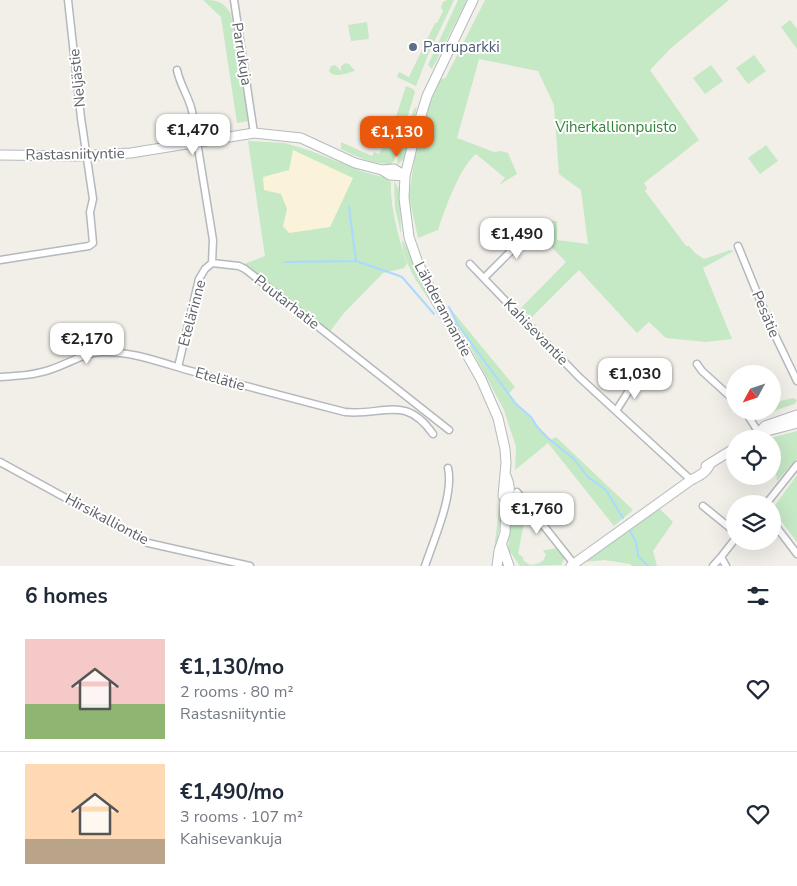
<!DOCTYPE html>
<html lang="en">
<head>
<meta charset="utf-8">
<style>
  body { margin:0; font-family:"Nunito Sans",sans-serif; background:#f2f2f3; color:#1f2937; height:100vh; display:flex; flex-direction:column; font-size:19px; white-space:nowrap }
  * { box-sizing:border-box; margin:0 }
  p { font-size:16px; color:#747a83 }
  .icon { flex:none; width:28px; height:28px; fill:none; stroke:currentColor; stroke-width:2; stroke-linecap:round; stroke-linejoin:round }
  .map { position:relative; height:566px; overflow:hidden }
  .side { display:flex; flex-direction:column; background:#fff; flex:1 }
  .side>* { flex:none }
  .needle { width:32px; rotate:230deg }
  .tools { position:absolute; left:726px; top:365px; display:grid; gap:10px }
  .tools a { display:grid; place-items:center; width:55px; height:55px; border-radius:50%; background:#fff; box-shadow:0 5px 20px #0002; font-size:25px }
  .price { position:absolute; translate:-50% -42px; padding:0 11px; border-radius:10px; background:#fff; color:#222; font-size:16px; line-height:32px; filter:drop-shadow(0 1px 2px #0008) }
  .price::after { content:''; position:absolute; left:50%; top:30px; width:15px; height:11px; margin-left:-8px; background:inherit; clip-path:polygon(0 0,100% 0,50% 100%) }
  .price.current { background:#ea580c; color:#fff }
  ul { padding:0; list-style:none }
  li { display:flex; align-items:center; gap:15px; height:125px; padding:0 25px }
  li+li { border-top:1px solid #e0e1e3 }
  li span { display:grid; place-items:center; flex:none; width:140px; height:100px; border-radius:0px; color:#555 }
  li>.icon { margin-inline-start:auto }
  span .icon { width:60px; height:60px; fill:#fffc; stroke-width:1 }
  li b { font-size:21px }
  h2 { display:flex; justify-content:space-between; align-items:center; height:60px; padding:0 25px; font-size:21px }
  .map>svg:first-child { display:block }
  .green { fill:#c5e8c5 }
  .sand { fill:#fbf3d9 }
  .lines { fill:none; stroke-linecap:round; stroke-linejoin:round }
  .stream { stroke:#aadaff; stroke-width:2 }
  .street-casing { stroke:#b5b8bc; stroke-width:9 }
  .secondary-casing { stroke:#b6babf; stroke-width:11 }
  .street { stroke:#fff; stroke-width:6 }
  .secondary { stroke:#fff; stroke-width:9 }
  .service-dot { fill:#5c6f8a; stroke:#fff; stroke-width:2 }
  .labels { text-anchor:middle; dominant-baseline:central; stroke-width:4; stroke-linejoin:round; paint-order:stroke }
  .service-label { font-size:15px; fill:#4e5e75; stroke:#fff; text-anchor:start }
  .street-label { font-size:15px; fill:#5f6368; stroke:#fff }
  .park-label { font-size:15px; fill:#348238; stroke:#fff }
</style>
</head>
<body>
<div class="map">
<svg width="797" height="566" viewBox="0 0 797 566">
  <rect width="100%" height="100%" fill="#f1efe8"/>
  <path class="green" d="M203,0C217,0 223,1 231,14L248,121L237,123L221,17Z
    M447,0H454L428,55L416,86L397,77L399,72L409,77L435,23H437L443,11L441,7L443,2Z
    M458,0H467L432,69L428,65Z
    M485,0H729L671,48L650,70L699,140L644,183L647,188L645,191L686,246H689L695,253L704,259L730,250L734,251L703,268L732,339L706,342L666,338L649,322L637,333L579,270L531,318L521,308L566,262L536,231L543,221H557V240L588,244L581,190L559,174L554,105L538,71L479,59L457,138L494,152L500,151L508,153L517,174L499,185L505,178L476,154C459,168 445,209 438,230L418,238L409,196L415,156L428,108L441,78L443,79L446,77Z
    M790,20L797,29V49L781,27Z
    M367,22L369,39L351,41L348,25Z
    M754,55L766,71L748,84L736,68Z
    M346,63L349,64L355,71C347,73 334,79 329,71L331,66L335,65L341,71V66Z
    M711,65L723,81L705,94L693,78Z
    M406,86L413,89L415,92L394,161L391,164C372,164 357,157 341,149V142L372,156L374,152L379,154L392,129Z
    M417,107L404,159L397,165L398,157L414,109Z
    M248,141L285,143L311,151L364,172L383,177L391,182C390,209 399,238 407,264L404,268L383,273L344,313L328,334L239,266L265,256Z
    M766,145L778,161L760,174L748,158Z
    M394,181L400,191L401,234L395,208Z
    M402,240L405,244L434,305C420,288 403,264 402,240Z
    M449,307L515,387L508,394L551,440L556,437L633,510L614,526L548,443L515,470L516,447L504,410Z
    M793,398L797,400L795,404L773,411V407L781,401Z
    M797,431V459L777,481L773,451L772,439L770,438Z
    M797,475V542L775,513L773,508Z
    M511,491L515,493L546,532L536,530L537,525L524,522L518,554L522,556L524,561L530,565C538,564 544,563 546,554L543,551L545,550L558,548L565,557L561,565L520,566L511,553L508,552Z
    M500,501V526L495,550H494Z
    M659,508L673,522L653,551L657,566H632L630,564L604,560L584,562Z"/>
  <path class="sand" d="M293,150L353,178L330,227L289,233L283,226L287,209L281,194L264,190L263,177L289,170Z"/>
  <g class="lines">
    <path class="stream" d="M349,207L356,261
      M284,262L356,261L394,274L402,277L434,314
      M449,307L458,325L516,404L531,417L538,428L548,438L574,459L588,477L606,490L623,518
      M630,531L636,542L638,556L648,566"/>
    <defs>
      <path id="street" d="M234,0L254,133
        M177,70C180,85 189,97 192,111L213,240L212,263L239,266L245,269L449,430
        M738,246L771,327L797,381
        M0,260L89,246L93,243L90,212L93,199L81,118L68,0
        M470,264L579,377L691,480
        M484,278L526,236L531,227
        M697,364L702,371L735,401
        M178,367L199,279L205,269L212,263
        M0,377C18,376 36,375 52,369C70,363 83,353 102,352C132,351 162,363 191,371C242,385 294,399 345,412C384,416 405,394 433,434
        M616,411L637,378
        M745,411L759,433
        M0,462L148,543L250,566
        M517,492L574,564
        M766,504L797,465
        M703,506L735,532
        M772,521L797,554
        M425,566C434,539 454,495 448,468
        M713,566L721,557
        M726,566L721,557L735,539"/>
      <path id="secondary" d="M473,0L427,96L415,135L405,176L404,198L409,237L418,263L433,295L481,379L498,418L505,449L506,463L503,496L506,501L505,533L499,551L497,566
        M0,155L77,156L131,153L254,133L301,138L355,163L382,170L390,175L405,176
        M382,170L394,169L405,176
        M759,433L797,423
        M748,439L759,433L765,426L797,415
        M706,466L735,448
        M506,501C511,493 510,485 506,476
        M502,546L509,566
        M571,566L691,480C699,476 706,473 710,464"/>
    </defs>
    <use href="#street" class="street-casing"/>
    <use href="#secondary" class="secondary-casing"/>
    <use href="#street" class="street"/>
    <use href="#secondary" class="secondary"/>
  </g>
  <circle class="service-dot" cx="413" cy="47" r="5"/>
  <g class="labels">
    <g class="service-label">
      <text x="423" y="47">Parruparkki</text>
    </g>
    <g class="street-label">
      <text transform="translate(242 54) rotate(81)">Parrukuja</text>
      <text transform="translate(77 78) rotate(-96)">Neljästie</text>
      <text transform="translate(75 154) rotate(-1)">Rastasniityntie</text>
      <text transform="translate(287 302) rotate(38)">Puutarhatie</text>
      <text transform="translate(443 309) rotate(62)">Lähderannantie</text>
      <text transform="translate(192 313) rotate(-75)">Etelärinne</text>
      <text transform="translate(766 314) rotate(67)">Pesätie</text>
      <text transform="translate(536 332) rotate(46)">Kahisevantie</text>
      <text transform="translate(220 379) rotate(16)">Etelätie</text>
      <text transform="translate(107 519) rotate(28)">Hirsikalliontie</text>
    </g>
    <g class="park-label">
      <text x="616" y="127">Viherkallionpuisto</text>
    </g>
  </g>
</svg>
<div class="tools">
<a><svg class="needle" viewBox="-14 -14 28 28"><path d="M0-13l5 13h-10z" fill="#e53935"/><path d="M0 13l5-13h-10z" fill="#747a83"/></svg></a>
<a><svg class="icon" aria-label="locate" viewBox="0 0 24 24"><circle cx="12" cy="12" r="6"/><path d="M12 2v4M12 18v4M2 12h4M18 12h4"/></svg></a>
<a><svg class="icon" aria-label="layers" viewBox="0 0 24 24"><path d="M12 4l9 5-9 5-9-5zM3 14l9 5 9-5"/></svg></a>
</div>
<b class="price" style="left:193px;top:156px">€1,470</b>
<b class="price current" style="left:397px;top:158px">€1,130</b>
<b class="price" style="left:517px;top:260px">€1,490</b>
<b class="price" style="left:87px;top:365px">€2,170</b>
<b class="price" style="left:635px;top:400px">€1,030</b>
<b class="price" style="left:537px;top:535px">€1,760</b>
</div>
<section class="side">
<h2>6 homes<svg class="icon" aria-label="filters" viewBox="0 0 24 24"><path d="M4 7h16M4 17h16"/><circle cx="9" cy="7" r="2"/><circle cx="15" cy="17" r="2"/></svg></h2>
<ul>
<li><span style="background:linear-gradient(#f6c9c9 65%,#8fb573 0)"><svg class="icon" aria-label="home" viewBox="0 0 24 24"><path d="M3 11l9-7 9 7M6 9v11h12V9"/></svg></span><div><b>€1,130/mo</b><p>2 rooms · 80 m²</p><p>Rastasniityntie</p></div><svg class="icon" aria-label="heart" viewBox="0 0 24 24"><path d="M12 20l-8-8c-3-5 5-10 8-4 3-6 11-1 8 4z"/></svg></li>
<li><span style="background:linear-gradient(#ffd9b3 75%,#b9a48a 0)"><svg class="icon" aria-label="home" viewBox="0 0 24 24"><path d="M3 11l9-7 9 7M6 9v11h12V9"/></svg></span><div><b>€1,490/mo</b><p>3 rooms · 107 m²</p><p>Kahisevankuja</p></div><svg class="icon" aria-label="heart" viewBox="0 0 24 24"><path d="M12 20l-8-8c-3-5 5-10 8-4 3-6 11-1 8 4z"/></svg></li>
</ul>
</section>
</body>
</html>
